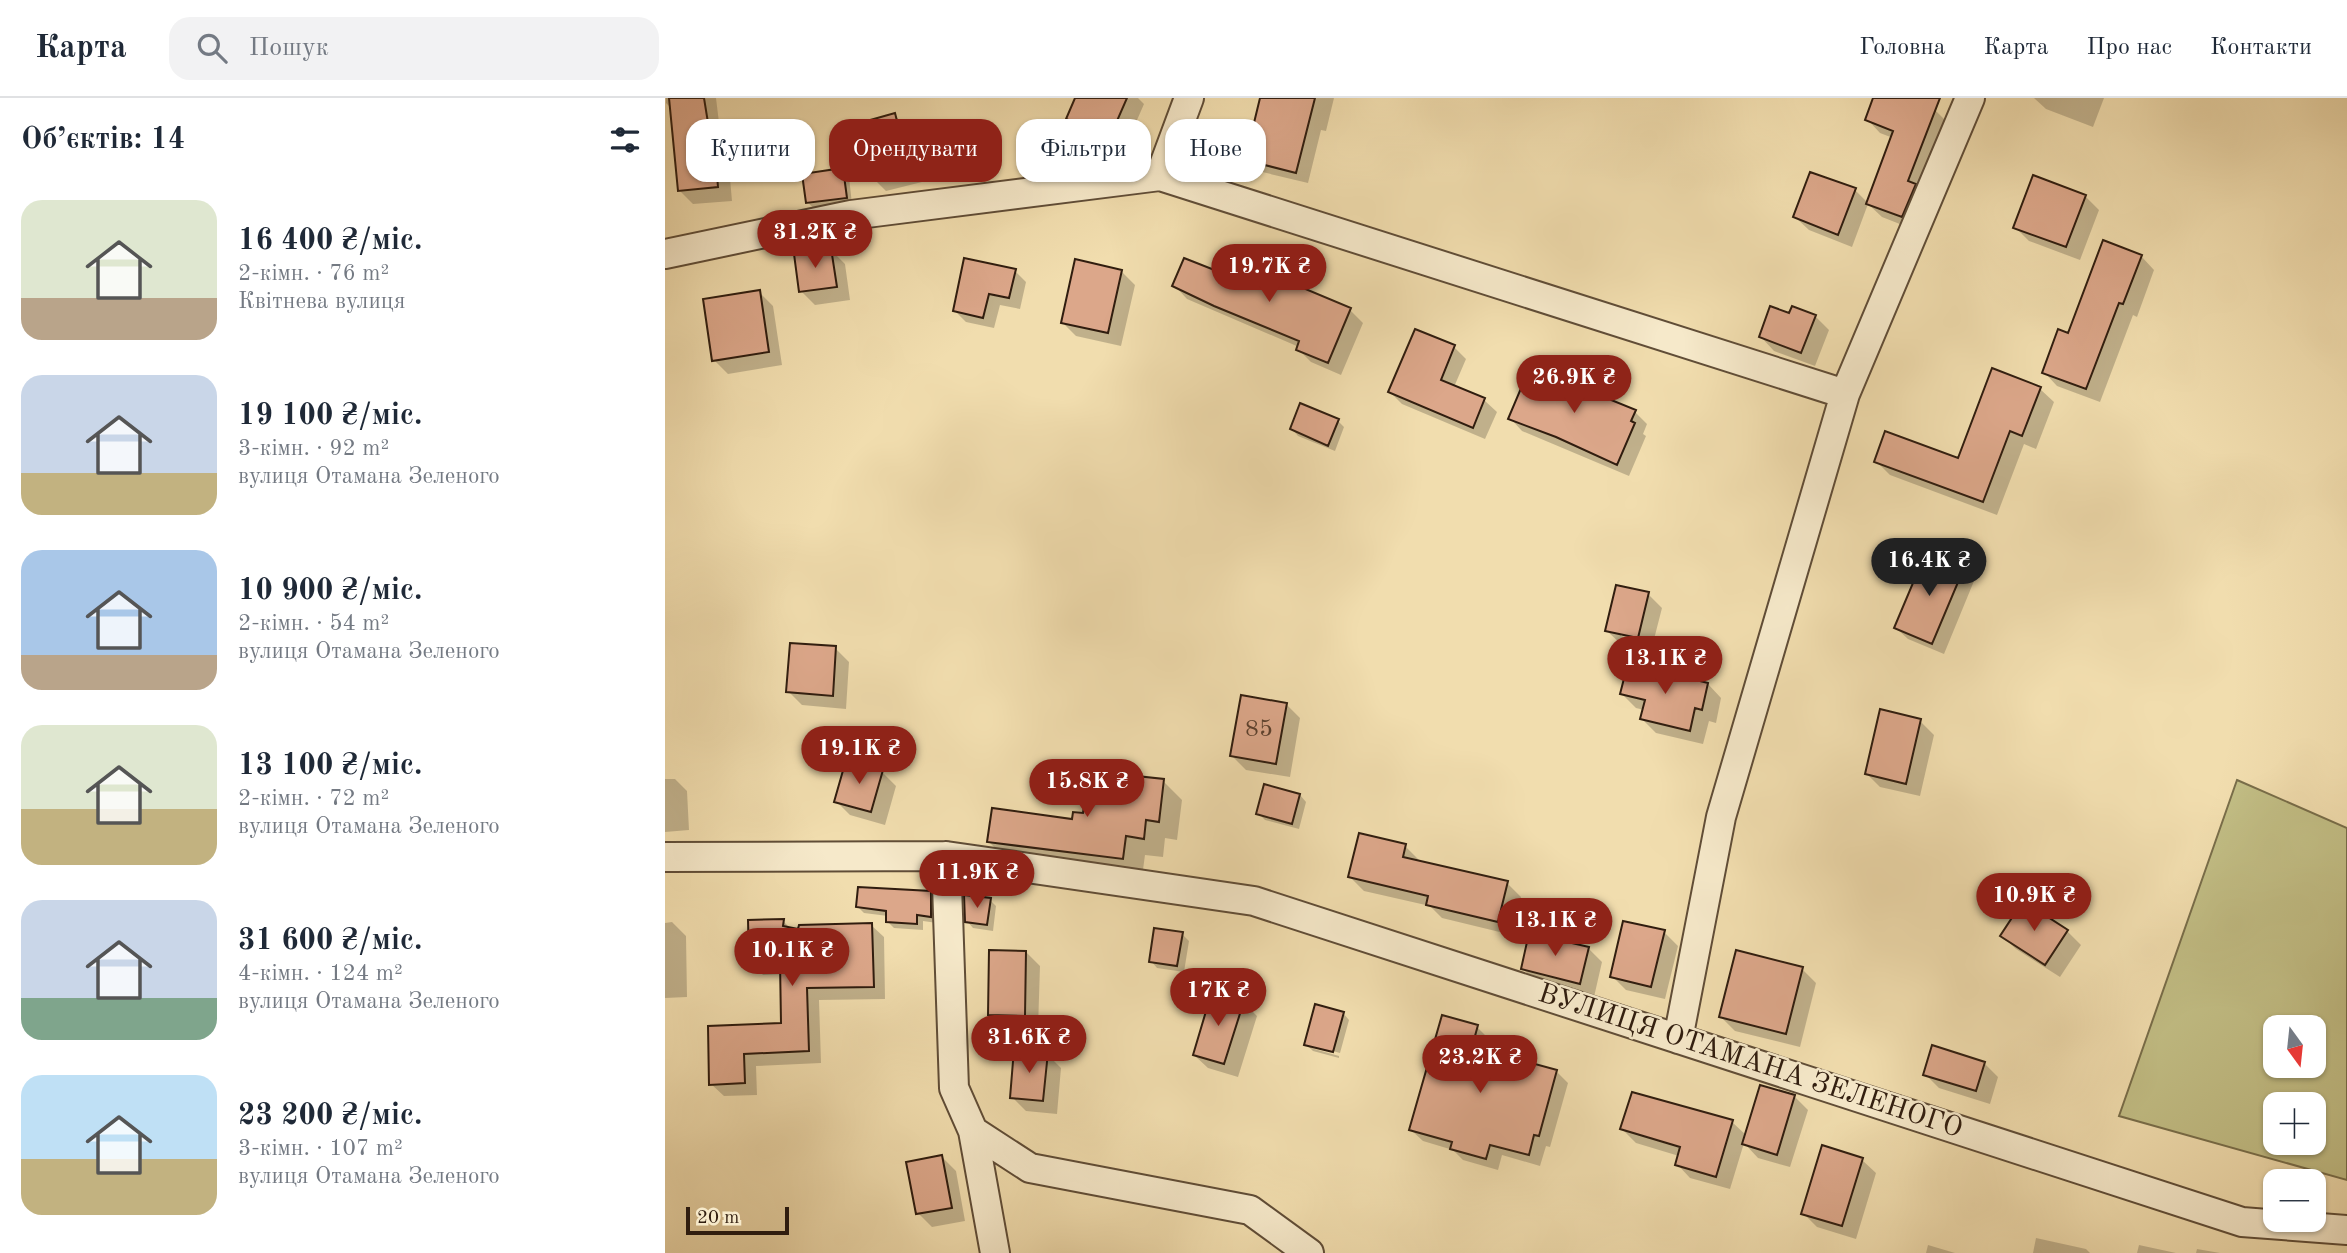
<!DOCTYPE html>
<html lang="uk">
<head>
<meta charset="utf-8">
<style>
  body { margin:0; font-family:"Old Standard TT",serif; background:#f2f2f3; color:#1f2937; height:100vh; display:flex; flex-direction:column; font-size:26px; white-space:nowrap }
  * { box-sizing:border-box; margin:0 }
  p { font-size:23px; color:#747a83 }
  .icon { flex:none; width:38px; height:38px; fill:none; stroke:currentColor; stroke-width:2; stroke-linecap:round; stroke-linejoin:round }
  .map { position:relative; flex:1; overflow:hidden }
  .drawer { display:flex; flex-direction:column; background:#fff; width:665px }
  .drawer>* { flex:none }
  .top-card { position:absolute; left:21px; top:21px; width:665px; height:63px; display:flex; gap:14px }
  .needle { width:46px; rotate:165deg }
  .controls { position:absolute; left:1598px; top:917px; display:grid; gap:14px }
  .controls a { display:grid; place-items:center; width:63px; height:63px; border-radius:14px; background:#fff; box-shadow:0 2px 5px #0004; font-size:35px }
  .scale { position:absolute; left:21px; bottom:18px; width:103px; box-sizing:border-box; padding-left:7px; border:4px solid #301d0f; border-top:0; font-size:19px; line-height:24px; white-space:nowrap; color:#301d0f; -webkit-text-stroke:5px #f6e9ca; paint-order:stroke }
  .price { position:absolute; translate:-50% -60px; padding:0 16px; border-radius:24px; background:#8f2418; color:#fff; font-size:23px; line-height:46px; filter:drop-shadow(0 2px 4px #0008) }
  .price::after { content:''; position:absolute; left:50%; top:42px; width:21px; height:16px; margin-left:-10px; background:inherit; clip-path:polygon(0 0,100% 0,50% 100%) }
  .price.current { background:#222; color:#fff }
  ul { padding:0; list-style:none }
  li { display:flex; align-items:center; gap:21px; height:175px; padding:0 21px }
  li span { display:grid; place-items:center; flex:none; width:196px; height:140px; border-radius:21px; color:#555 }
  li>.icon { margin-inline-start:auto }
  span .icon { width:84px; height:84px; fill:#fffc; stroke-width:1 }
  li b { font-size:30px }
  h2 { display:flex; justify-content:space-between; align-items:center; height:84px; padding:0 21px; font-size:30px }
  .tag { padding:0 24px; border-radius:21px; background:#fff; box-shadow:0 2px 5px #0004; font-size:24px; line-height:63px }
  .tag.current { background:#8f2418; color:#fff }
  header { display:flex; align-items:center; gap:42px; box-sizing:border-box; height:98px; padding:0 35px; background:#fff; border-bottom:2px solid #e0e1e3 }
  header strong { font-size:33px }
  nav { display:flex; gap:38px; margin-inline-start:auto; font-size:24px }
  .search { width:490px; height:63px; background:#f2f2f3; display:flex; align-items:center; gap:18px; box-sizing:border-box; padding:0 24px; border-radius:21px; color:#747a83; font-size:26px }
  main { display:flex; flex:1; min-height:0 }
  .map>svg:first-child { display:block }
  .green { fill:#c2be85; stroke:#796e4a; stroke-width:2; fill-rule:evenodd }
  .shadow { fill:#0003; fill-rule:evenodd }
  .building { fill:#dca78a; stroke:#301d0f; stroke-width:2 }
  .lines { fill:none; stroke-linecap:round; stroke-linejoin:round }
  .minor-casing { stroke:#604d37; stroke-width:32 }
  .minor { stroke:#f6e9ca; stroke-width:28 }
  .labels { text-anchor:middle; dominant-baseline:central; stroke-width:5; stroke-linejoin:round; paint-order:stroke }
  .number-label { font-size:24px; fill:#5b402e }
  .street-label { font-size:28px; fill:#301d0f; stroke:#f6e9ca }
</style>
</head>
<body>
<header>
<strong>Карта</strong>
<div class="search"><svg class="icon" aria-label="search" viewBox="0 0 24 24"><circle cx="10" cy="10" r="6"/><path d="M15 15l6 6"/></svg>Пошук</div>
<nav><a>Головна</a><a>Карта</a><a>Про нас</a><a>Контакти</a></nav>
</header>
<main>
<section class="drawer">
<h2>Об’єктів: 14<svg class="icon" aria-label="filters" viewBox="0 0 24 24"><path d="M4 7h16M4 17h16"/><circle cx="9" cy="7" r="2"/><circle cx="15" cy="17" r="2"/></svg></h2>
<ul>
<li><span style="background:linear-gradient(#dfe7d0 70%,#b9a48a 0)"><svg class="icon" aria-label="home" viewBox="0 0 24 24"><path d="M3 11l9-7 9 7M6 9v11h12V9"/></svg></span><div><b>16 400 ₴/міс.</b><p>2-кімн. · 76 m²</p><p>Квітнева вулиця</p></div></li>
<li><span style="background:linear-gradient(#c9d6e8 70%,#c2b280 0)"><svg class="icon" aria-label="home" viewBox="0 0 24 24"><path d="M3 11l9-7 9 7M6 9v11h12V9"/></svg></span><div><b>19 100 ₴/міс.</b><p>3-кімн. · 92 m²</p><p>вулиця Отамана Зеленого</p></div></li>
<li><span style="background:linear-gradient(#a9c7e8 75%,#b9a48a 0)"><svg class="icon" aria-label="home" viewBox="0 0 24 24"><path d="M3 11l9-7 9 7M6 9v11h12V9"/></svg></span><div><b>10 900 ₴/міс.</b><p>2-кімн. · 54 m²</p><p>вулиця Отамана Зеленого</p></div></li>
<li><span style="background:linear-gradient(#dfe7d0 60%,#c2b280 0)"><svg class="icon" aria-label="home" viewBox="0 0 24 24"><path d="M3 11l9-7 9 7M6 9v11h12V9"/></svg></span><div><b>13 100 ₴/міс.</b><p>2-кімн. · 72 m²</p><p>вулиця Отамана Зеленого</p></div></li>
<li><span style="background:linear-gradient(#c9d6e8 70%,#7fa58c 0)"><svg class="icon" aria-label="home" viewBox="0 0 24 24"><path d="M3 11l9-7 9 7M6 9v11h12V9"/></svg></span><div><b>31 600 ₴/міс.</b><p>4-кімн. · 124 m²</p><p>вулиця Отамана Зеленого</p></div></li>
<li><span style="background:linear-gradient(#bfe0f5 60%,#c2b280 0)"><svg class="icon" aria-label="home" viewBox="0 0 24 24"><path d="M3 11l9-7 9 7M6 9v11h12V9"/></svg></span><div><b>23 200 ₴/міс.</b><p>3-кімн. · 107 m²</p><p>вулиця Отамана Зеленого</p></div></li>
</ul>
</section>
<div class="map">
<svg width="1682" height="1155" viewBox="0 0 1682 1155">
  <rect width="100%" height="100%" fill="#f1ddae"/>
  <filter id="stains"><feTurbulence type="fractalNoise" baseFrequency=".00286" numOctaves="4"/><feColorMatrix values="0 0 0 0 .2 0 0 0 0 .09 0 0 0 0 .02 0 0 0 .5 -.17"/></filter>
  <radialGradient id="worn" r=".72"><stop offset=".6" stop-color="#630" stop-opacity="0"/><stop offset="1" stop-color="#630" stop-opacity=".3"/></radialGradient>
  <path class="green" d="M1572,682L1682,730V1082L1454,1018ZM1610,929H1648V968H1610ZM1610,1006H1648V1045H1610Z"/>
  <path class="shadow" d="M1,0H51L56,41L62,46L67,103L28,106L14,92L6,10L1,5Z
    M412,0H473L479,6L459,52L417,35L403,21Z
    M597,0H669L661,33L656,32L643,85L593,73L582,62Z
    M1210,0H1237L1270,12L1284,26L1250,132L1217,119L1203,106L1187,149L1144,132L1130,119L1190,92L1203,105L1228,40L1215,35L1202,21Z
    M1369,0H1439L1428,29L1381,11Z
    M229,17L243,31L257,84L221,93L207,79Z
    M177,72L184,79L187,106L150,111L143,105Z
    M1420,98L1434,112L1415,162L1364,143L1350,129Z
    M166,152L180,166L185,202L150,207L136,193Z
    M1476,158L1489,172L1472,219L1468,217L1435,304L1392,288L1379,274L1404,237Z
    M350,173L361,184L355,211L335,207L329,230L301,224L290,213Z
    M456,173L470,187L456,248L411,238L397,224Z
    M563,179L685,212L698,225L676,277L646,264L633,251L634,249L522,201L509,187Z
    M94,194L108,208L117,267L63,276L49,262Z
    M1125,218H1150L1164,232L1150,268L1109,253L1096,239Z
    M789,249L801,261L789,289L819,302L832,314L820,341L737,306L725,294Z
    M1375,291L1389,304L1371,351L1359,346L1332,417L1225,377L1211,363H1294Z
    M970,314L982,326L978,336L981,338L964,378L857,333L845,320Z
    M673,323L679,329L670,353L633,338L627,331Z
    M1298,471L1309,483L1279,556L1243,541L1231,530Z
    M983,496L997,510L986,553L956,546L942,533ZM956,535L982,541L981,544L956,538Z
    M170,550L184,564L181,611L137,607L123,593Z
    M1043,586L1056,600L1051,625L1044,623L1038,646L991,635L977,621L979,612L971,610L957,596Z
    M621,606L635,620L625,679L581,672L567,658Z
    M1255,623L1269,637L1255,698L1215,689L1201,675Z
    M217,674L231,688L220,727L185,717L171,703Z
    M0,681H10L22,693L24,732L0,734Z
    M498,683L517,702L512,742L500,740L498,759L480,757L477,779L343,763L324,744L408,723Z
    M635,697L641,704L634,731L600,722L593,715Z
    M740,748L754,762L753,764L842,785L856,799L847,837L777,820L765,808L699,793L685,779Z
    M265,794L271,801L272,825L258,823V832L229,830L222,823L223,818L199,815L193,809Z
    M325,802L331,808L328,833L308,830L302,823Z
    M1358,805L1402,833L1416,847L1395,879L1351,851L1337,838Z
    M118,823L127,832L206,827L219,839L220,901L154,902L156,965L91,968L92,997L59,998L46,986L45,930L118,927L117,876L98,877L86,864Z
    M7,824L21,838L22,899L0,900V825Z
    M999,834L1013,848L1000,901L961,892L947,878Z
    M517,836L524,843L519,874L492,870L486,863Z
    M923,850L937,864L929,899L872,885L858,871Z
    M361,854L375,868L373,931H338L324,917Z
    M1137,871L1151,885L1135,949L1070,933L1056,919Z
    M578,904L592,918L573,979L543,970L529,957Z
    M678,915L684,922L675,955L646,947V950L674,958V960L648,953L641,946Z
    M812,929L824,941L820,954L891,973L903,985L885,1049L881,1048L875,1068L837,1057L833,1072L798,1062L788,1052L758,1043L746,1032Z
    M382,956L396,970L392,1016L361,1013L347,999Z
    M1319,965L1333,979L1325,1006L1274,990L1260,976Z
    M1129,998L1143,1012L1125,1069L1093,1060L1079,1045L1065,1091L1025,1080L1012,1066L1014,1058L971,1045L957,1031L1067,1024L1082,1038Z
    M277,1059L291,1073L300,1123L267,1129L253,1115Z
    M1197,1062L1211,1075L1191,1141L1152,1129L1138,1115Z
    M1371,1140L1421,1151L1425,1155H1368Z
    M1263,1147L1290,1155H1261Z
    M1474,1147L1511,1155H1472Z
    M1532,1151L1555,1155H1531Z"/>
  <path class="building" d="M4,0H39L44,31L48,30L53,89L13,93Z
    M410,0H462L445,39L401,21Z
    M595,0H650L631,75L580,62Z
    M1208,0H1275L1243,83L1251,86L1237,119L1201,106L1228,33L1200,22Z
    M230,15L244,70L205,80L191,26Z
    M178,70L182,100L141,105L137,76Z
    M1145,74L1191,90L1173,137L1128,119Z
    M1368,77L1421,97L1401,149L1348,130Z
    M1438,142L1477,157L1458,206L1454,205L1421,291L1377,275L1393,231L1403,235Z
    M166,150L172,189L134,194L129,156Z
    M299,160L351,171L344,200L324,196L318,220L288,213Z
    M519,160L562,177L569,161L686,210L663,265L631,252L634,243L549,208L507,188Z
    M410,161L457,172L443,235L396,225Z
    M95,192L104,254L47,263L38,201Z
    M1105,208L1124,215L1127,208L1151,217L1136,255L1094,239Z
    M750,231L790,247L776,282L820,300L808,330L723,294Z
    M865,269L971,312L966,323L970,325L952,367L891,339L843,321Z
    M1327,270L1376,289L1357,338L1345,333L1318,404L1209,364L1220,333L1293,360Z
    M635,305L674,321L663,348L625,331Z
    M1261,454L1299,470L1267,546L1229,530Z
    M951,487L984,494L973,540L940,533Z
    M125,545L171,548L168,598L121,594Z
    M963,565L1043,585L1037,612L1030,610L1025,633L975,621L980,602L955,596Z
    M576,597L622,605L611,666L565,658Z
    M1215,611L1256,621L1241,686L1200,676Z
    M181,662L218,672L206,714L169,704Z
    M424,673L499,681L494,724L481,722L479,741L461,738L458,761L322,744L327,710L407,721L408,714L418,715Z
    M599,686L635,696L627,726L591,716Z
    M694,735L741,746L738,759L843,783L833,824L761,807L763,798L683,779Z
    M193,789L266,793V819L252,817V826L221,824V813L191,809Z
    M299,797L326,800L322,827L300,824Z
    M1358,803L1403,832L1380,867L1335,838Z
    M119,821L118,828L133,831L134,827L207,825L209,889L142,890L144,953L79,956L80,985L44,987L43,928L116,925L115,864L84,865L83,822Z
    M958,823L1000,832L986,889L945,879Z
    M489,830L518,834L512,868L484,864Z
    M864,835L924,849L915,886L856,871Z
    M324,852L361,853L360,918L323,917Z
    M1071,852L1138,869L1121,936L1054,919Z
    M547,893L579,903L559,966L528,957Z
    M650,906L679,914L668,954L639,947Z
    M777,917L813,927L807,949L892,972L874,1038L869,1037L864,1057L825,1047L821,1061L785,1051L787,1044L744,1032Z
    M1267,947L1320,964L1311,993L1258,977Z
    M349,951L383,954L378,1003L345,1000Z
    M1095,987L1130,997L1112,1057L1077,1046Z
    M967,994L1068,1022L1051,1079L1010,1067L1015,1049L955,1031Z
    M1157,1047L1198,1060L1177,1128L1136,1116Z
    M277,1057L287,1110L251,1116L241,1064Z"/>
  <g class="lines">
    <defs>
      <path id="minor" d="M524,0L495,78L1180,296
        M0,156L186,117L495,78
        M281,758L289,990L308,1033L365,1070L585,1112L644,1155
        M0,759L281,758L589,803L1577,1124L1682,1132
        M1013,941L1056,719L1180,296L1305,0
        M308,1033L330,1155"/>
    </defs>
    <use href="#minor" class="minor-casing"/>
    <use href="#minor" class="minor"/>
  </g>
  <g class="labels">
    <g class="number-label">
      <text x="594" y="632">85</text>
    </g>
    <g class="street-label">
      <text transform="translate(1085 964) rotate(18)">ВУЛИЦЯ ОТАМАНА ЗЕЛЕНОГО</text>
    </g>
  </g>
  <rect width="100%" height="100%" filter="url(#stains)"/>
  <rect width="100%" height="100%" fill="url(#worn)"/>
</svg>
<div class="controls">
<a><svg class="needle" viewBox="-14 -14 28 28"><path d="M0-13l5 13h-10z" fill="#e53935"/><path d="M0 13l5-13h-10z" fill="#747a83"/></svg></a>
<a>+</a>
<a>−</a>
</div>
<div class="scale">20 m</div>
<b class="price" style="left:150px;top:172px">31.2K ₴</b>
<b class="price" style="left:604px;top:206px">19.7K ₴</b>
<b class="price" style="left:909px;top:317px">26.9K ₴</b>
<b class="price current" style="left:1264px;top:500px">16.4K ₴</b>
<b class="price" style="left:1000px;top:598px">13.1K ₴</b>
<b class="price" style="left:194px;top:688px">19.1K ₴</b>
<b class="price" style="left:422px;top:721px">15.8K ₴</b>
<b class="price" style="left:312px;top:812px">11.9K ₴</b>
<b class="price" style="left:1369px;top:835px">10.9K ₴</b>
<b class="price" style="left:890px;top:860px">13.1K ₴</b>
<b class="price" style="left:127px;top:890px">10.1K ₴</b>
<b class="price" style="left:553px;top:930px">17K ₴</b>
<b class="price" style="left:364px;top:977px">31.6K ₴</b>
<b class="price" style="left:815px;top:997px">23.2K ₴</b>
<div class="top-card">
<a class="tag">Купити</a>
<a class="tag current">Орендувати</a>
<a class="tag">Фільтри</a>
<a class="tag">Нове</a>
</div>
</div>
</main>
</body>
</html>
